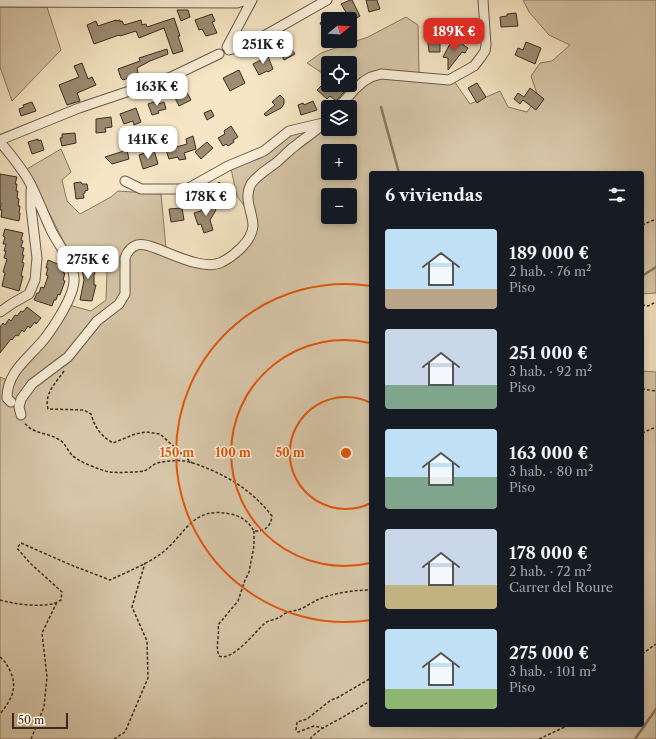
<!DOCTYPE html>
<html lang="es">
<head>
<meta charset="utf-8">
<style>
  body { margin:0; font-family:"Libre Caslon Text",serif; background:#20242c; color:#f1f3f6; height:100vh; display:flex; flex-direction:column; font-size:15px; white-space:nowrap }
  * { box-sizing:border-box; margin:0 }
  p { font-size:13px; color:#9ea1a6 }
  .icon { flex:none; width:22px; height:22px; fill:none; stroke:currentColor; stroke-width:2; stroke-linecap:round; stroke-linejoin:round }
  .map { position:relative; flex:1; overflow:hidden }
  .panel { position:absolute; left:369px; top:171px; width:275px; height:556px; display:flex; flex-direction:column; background:#171b24; border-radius:4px; box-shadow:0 2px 6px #0003 }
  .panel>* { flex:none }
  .needle { width:26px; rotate:72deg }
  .fabs { position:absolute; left:321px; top:12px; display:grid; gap:8px }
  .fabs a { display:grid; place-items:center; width:36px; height:36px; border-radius:4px; background:#171b24; box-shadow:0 2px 6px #0003; font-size:20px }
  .scale { position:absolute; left:12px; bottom:10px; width:56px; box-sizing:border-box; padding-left:4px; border:2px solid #3d2c1d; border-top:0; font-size:11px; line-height:14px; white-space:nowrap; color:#3d2c1d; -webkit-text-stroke:3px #f9efd9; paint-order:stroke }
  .price { position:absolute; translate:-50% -34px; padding:0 9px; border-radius:8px; background:#fff; color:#222; font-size:13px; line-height:26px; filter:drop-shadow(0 1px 2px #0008) }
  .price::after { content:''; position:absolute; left:50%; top:24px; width:12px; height:9px; margin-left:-6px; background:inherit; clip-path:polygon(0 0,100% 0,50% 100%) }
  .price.active { background:#d93025; color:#fff }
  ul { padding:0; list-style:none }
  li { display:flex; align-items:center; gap:12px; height:100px; padding:0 16px }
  li span { display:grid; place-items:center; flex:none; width:112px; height:80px; border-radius:4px; color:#555 }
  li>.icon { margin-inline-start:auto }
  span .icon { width:48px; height:48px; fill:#fffc; stroke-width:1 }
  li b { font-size:17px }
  h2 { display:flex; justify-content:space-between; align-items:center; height:48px; padding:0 16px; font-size:17px }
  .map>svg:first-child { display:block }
  .green { fill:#d7c6a8; stroke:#8a7962; fill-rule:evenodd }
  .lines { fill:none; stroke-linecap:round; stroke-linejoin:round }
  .stream { stroke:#867660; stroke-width:2.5 }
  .building { fill:#9d8d74; stroke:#3d2c1d }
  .minor-casing { stroke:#6b5a47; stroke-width:11 }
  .path { stroke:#3d2c1d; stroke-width:1.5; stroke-dasharray:3 2; stroke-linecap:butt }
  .minor { stroke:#f9efd9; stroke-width:9 }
  .ring { fill:none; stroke:#df570d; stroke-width:2 }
  .centre { fill:#df570d; stroke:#f9efd9; stroke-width:2 }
  .ring-label { font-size:12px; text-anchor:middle; font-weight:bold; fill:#df570d; stroke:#f9efd9; stroke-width:3; stroke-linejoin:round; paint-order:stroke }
</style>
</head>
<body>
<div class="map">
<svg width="656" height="739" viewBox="0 0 656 739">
  <rect width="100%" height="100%" fill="#f6e6c5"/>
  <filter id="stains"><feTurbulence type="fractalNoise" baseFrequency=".005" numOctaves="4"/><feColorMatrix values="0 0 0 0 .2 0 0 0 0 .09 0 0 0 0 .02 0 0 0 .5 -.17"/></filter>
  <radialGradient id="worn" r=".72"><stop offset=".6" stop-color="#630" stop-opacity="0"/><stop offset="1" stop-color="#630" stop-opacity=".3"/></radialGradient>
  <path class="green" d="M523,0H656V293L642,294V173H371V725H642V371L656,372V739H0V377L12,382L69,305L91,311L106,300L107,272L96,253L73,260L27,169L61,149L71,172L62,180L67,201L80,214L111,197L118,191L161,194L166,248L206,261L221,258L239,245L250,227L248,211L237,196L231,169L290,133L328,125V129H350V107H344L350,101L335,85H350V63H328V77L307,63L321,53L368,37L406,17L418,25L419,72L454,81L470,104L500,91L508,107L527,112L538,97L531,76L540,63L552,61L570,45L549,35L529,12ZM328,151H350V173H328ZM328,195H350V217H328Z
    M0,7H47L61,50L12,101L0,67Z"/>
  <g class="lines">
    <path class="stream" d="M381,107L399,173
      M642,276L656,267
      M635,739L656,709"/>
  </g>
  <path class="building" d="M350,0H352L360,16L351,21L341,4Z
    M366,0H377L380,9L369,12Z
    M177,10H188L190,17L181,21Z
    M516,13L518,26L501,27L500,17L507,16V14Z
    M212,14L215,21L212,22L217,33L206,36L202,29L199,30L195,20Z
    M174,18L180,36H178L183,51L173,54L164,28L139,38L136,31L120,36L119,35L94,44L87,25L96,21L98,26L116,20V21L120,20V22L122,21L124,25L141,20L142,25L146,24L147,27Z
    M328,18V37L320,23Z
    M427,32H440V52H429Z
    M453,38L468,48L465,53L462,52L448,70V58L443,57Z
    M286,41L295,54L284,60L278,46Z
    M526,42L541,48L535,64L515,55L518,48L523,50Z
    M167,49L168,54L150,61L137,68L138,73L133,74L134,76L123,80L121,78L118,69L140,61L139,58Z
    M267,54L273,69L268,72L267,71L259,75L253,64L261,60L260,58Z
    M82,63L88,79L92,77L96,85L77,93L80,101L67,105L59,85L79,77L74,66Z
    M239,70L245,83L230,91L223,78Z
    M325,82L328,85H336L344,92L336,101L330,96L327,99L317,90Z
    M477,83L486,97L477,103L468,88Z
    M530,88L544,99L536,110L523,100L520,104L514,99L518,93L524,97Z
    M185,89L191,100L179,106L174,96Z
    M280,95L284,99V104L281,108L266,116L264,114L275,105L272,102Z
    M157,101L158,104L164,102L166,109L158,111L159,113L152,115L148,104Z
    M313,101L317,110L301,115L298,105L303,103L304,105Z
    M32,102L36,111L21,116L19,109L24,107L23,105Z
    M136,108L141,122L134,125L133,121L124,124L120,114Z
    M211,110L214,116L207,120L204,113Z
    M111,117L112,127L105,128L106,132L96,133V119Z
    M231,126L238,137L233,140L234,142L228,146L226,144L223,146L218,138L225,134L224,131Z
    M75,133L76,143L62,146L60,138H62V134Z
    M193,136L196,149L184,153L186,159L179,160L178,157L169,159L166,150L187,144L186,139Z
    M38,139V141L41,140L44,150L32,154L28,142Z
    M207,142L213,148L201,159L195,152Z
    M127,150L129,159L112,164L105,157Z
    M154,150L158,164L143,169L139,155Z
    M0,174L17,177L15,184H17L16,191H18L17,198L19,199L18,206H20L19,213H20L19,221L1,217L2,210H0L1,203H0Z
    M81,182L82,184H87L88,190L85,191V193L83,194L84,198L76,199L74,183Z
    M219,182L232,193L226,201L212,189Z
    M206,201L214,206L216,210L210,220L213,230L204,233L201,224L198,225L194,213L201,211Z
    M182,208L184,220L171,222L169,209Z
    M5,229L23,233L21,240L23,241L21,247L24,248L22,255H24L22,262L24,263L21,276H23L19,291L2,286L5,273L3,272L7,259L4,258L6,251H4L6,244H3L5,237L3,236Z
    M91,258L95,274H94V285H96L92,301L80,300L84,280L80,260Z
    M48,260L65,267L63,273H65L63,280L65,281L60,295L58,294L56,300H54L52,306L34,300L37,293H39L41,287L44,288L48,276L46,275L48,268H46Z
    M27,307L41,318L36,324L35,322L30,328L28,326L24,332L22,330L18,336L16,335L12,340L11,339L0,353V327L3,323L5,325L9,319L11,321L15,315L17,316L21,311L23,312Z"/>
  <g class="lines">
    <defs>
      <path id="minor" d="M0,2L237,3L247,0
        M227,47L252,0
        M229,50L248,45L327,0
        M339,107L354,90L364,81L371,77L381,74L449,80L474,66L481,57L485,51L486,45L483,0
        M0,140L79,108L171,77L219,54
        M0,142C11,155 22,168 30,183C38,199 44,215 51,230C58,245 74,263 74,279C75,296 52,330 41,343C26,360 7,373 7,398L11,402
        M125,181L141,189H187L228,166L264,151L289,131L323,123
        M0,312L13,303L29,294L35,280L37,258L31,208V190
        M21,415L19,407L21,399L32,384L68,357L97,321L119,304L125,294V258C127,252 131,247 137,245C144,243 152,247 158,249C174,255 205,271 222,262C234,256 252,241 253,226C253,212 243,199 251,184C257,175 268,169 277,162C283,157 288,151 295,146C306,137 318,130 328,119"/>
    </defs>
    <use href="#minor" class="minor-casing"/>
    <path class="path" d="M642,225L656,219
      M642,305L648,306L656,302
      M64,371C56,383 44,393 48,409L84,410L91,414C95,428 101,436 113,443L135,434L146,432L160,434L192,463
      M642,389L656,391
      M642,433L656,427
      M254,531V546L249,572L245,580L238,601L218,625C220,635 215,646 219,656C232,662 255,632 264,624C268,620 274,620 278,618C281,617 283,614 286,613C290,611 294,611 298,610C304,608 311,603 317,600C333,593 354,590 371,590
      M0,600C13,604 38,607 52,604C55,604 58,601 61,600L62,592L30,563L17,548L21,543L71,565L110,580C127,572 147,564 162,553C187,533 192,506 230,514C241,516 248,521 254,531C265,532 271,526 272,516C254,493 232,478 204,467C194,463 183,459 172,461C167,461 162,462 157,463C152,465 148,470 144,471C139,472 116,473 110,472C102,471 77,461 72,455C67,450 65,442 58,439C46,432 32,434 24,422
      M642,654L656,644
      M0,657C5,661 8,666 11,673C18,690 10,701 0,714
      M324,728L314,726L298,732L296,730L297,722L307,719L331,700L337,698L371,678
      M31,739L44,707L47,677L42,633L57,602
      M114,739L125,732L148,678L147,641L132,607L145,563
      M310,739C320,727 336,722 348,714C356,710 362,705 371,701
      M539,739L569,725"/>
    <use href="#minor" class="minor"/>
  </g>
  <g class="ring">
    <path d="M371 503A56 56 0 1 1 371 403"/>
    <path d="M370 563A113 113 0 1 1 370 343"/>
    <path d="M371 620A169 169 0 1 1 371 286"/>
  </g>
  <circle cx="346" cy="453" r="6" class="centre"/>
  <g class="ring-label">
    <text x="177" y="457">150 m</text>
    <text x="233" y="457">100 m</text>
    <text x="290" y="457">50 m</text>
  </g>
  <rect width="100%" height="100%" filter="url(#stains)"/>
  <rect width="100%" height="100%" fill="url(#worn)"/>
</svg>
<div class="fabs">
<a><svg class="needle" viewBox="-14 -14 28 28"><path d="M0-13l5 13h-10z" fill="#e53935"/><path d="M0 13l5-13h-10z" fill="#9ea1a6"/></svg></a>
<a><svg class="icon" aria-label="locate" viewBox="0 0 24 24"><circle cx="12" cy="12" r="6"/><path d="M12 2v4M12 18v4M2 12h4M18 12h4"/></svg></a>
<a><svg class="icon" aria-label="layers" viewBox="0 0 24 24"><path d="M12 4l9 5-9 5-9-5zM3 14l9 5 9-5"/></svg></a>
<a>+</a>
<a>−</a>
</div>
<div class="scale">50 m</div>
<b class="price active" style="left:454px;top:52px">189K €</b>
<b class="price" style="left:263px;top:65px">251K €</b>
<b class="price" style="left:157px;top:107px">163K €</b>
<b class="price" style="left:148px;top:160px">141K €</b>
<b class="price" style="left:206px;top:217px">178K €</b>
<b class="price" style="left:88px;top:280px">275K €</b>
<section class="panel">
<h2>6 viviendas<svg class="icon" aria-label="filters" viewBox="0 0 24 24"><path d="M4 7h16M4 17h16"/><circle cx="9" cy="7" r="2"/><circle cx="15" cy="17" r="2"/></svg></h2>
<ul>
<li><span style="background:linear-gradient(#bfe0f5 75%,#b9a48a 0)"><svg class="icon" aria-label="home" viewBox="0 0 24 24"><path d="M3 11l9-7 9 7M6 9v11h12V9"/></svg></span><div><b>189 000 €</b><p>2 hab. · 76 m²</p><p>Piso</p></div></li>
<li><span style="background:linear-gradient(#c9d6e8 70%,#7fa58c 0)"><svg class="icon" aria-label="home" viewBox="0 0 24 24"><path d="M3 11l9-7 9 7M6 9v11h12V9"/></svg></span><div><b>251 000 €</b><p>3 hab. · 92 m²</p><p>Piso</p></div></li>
<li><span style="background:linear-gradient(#bfe0f5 60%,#7fa58c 0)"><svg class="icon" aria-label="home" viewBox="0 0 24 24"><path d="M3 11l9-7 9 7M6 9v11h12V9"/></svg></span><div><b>163 000 €</b><p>3 hab. · 80 m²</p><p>Piso</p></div></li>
<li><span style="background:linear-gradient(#c9d6e8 70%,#c2b280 0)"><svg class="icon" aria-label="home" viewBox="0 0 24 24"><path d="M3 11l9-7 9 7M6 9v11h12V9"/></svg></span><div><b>178 000 €</b><p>2 hab. · 72 m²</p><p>Carrer del Roure</p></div></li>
<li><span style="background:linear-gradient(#bfe0f5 75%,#8fb573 0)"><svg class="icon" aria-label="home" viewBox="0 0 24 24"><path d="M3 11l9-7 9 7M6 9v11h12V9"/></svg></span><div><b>275 000 €</b><p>3 hab. · 101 m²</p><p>Piso</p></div></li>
</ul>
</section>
</div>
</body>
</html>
